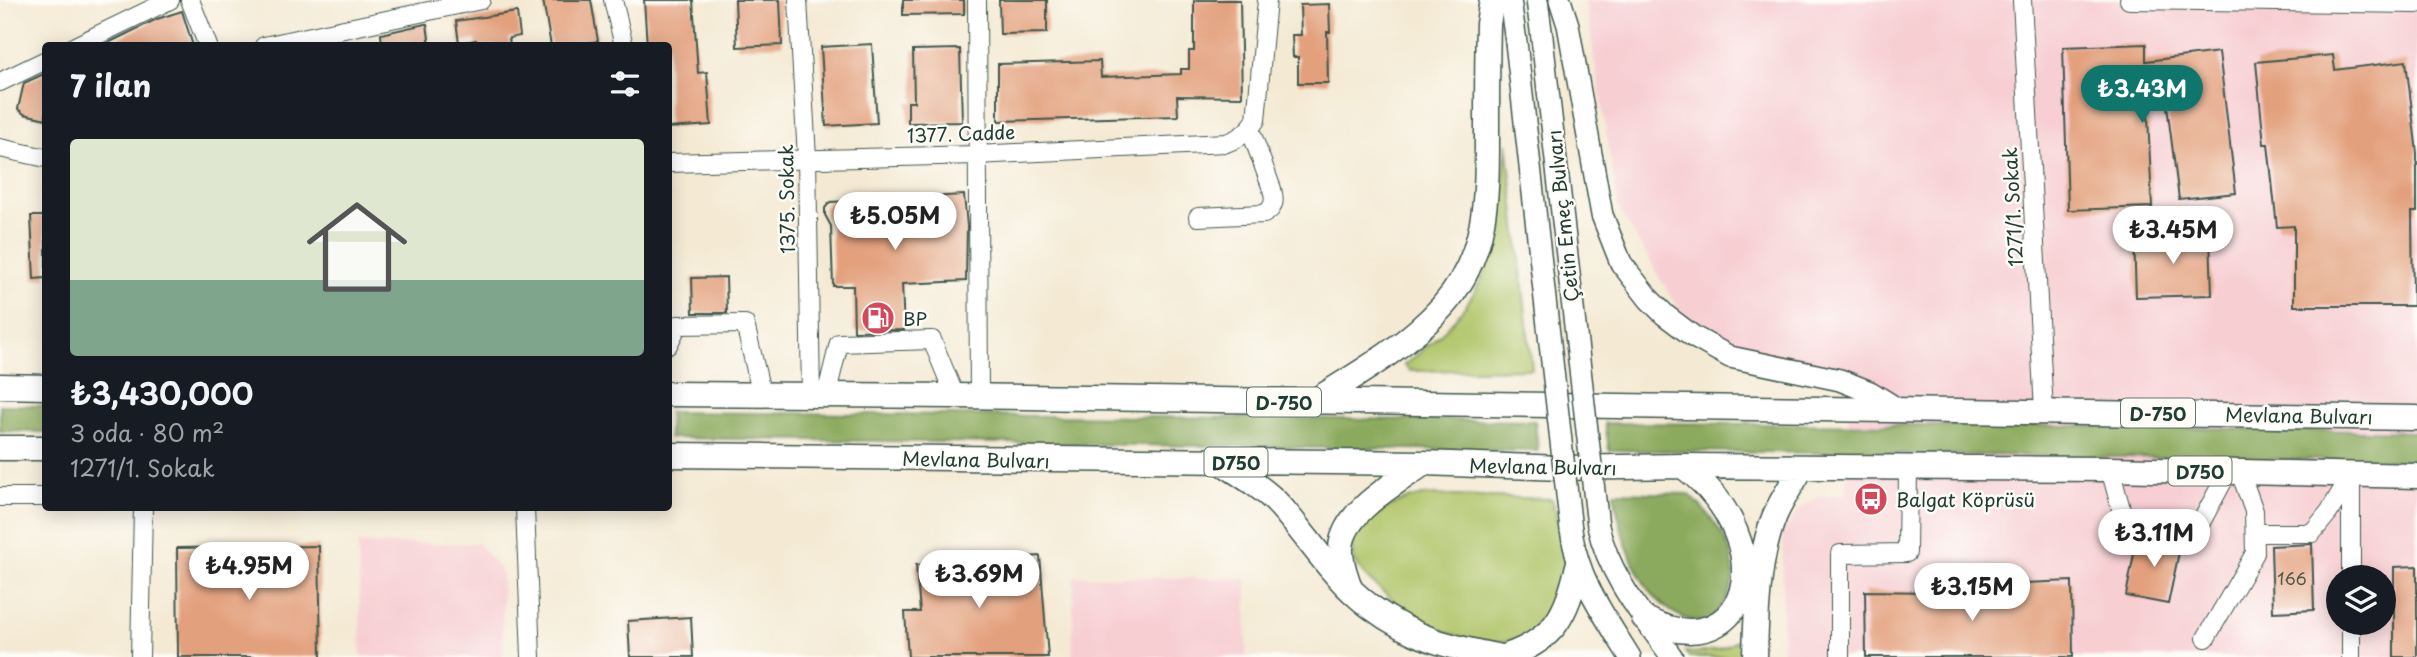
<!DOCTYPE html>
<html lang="tr">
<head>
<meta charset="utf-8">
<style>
  body { margin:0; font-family:"Playpen Sans",sans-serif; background:#20242c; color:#f1f3f6; height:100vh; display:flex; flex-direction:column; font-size:26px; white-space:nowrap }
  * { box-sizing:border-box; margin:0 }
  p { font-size:23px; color:#9ea1a6 }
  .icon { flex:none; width:38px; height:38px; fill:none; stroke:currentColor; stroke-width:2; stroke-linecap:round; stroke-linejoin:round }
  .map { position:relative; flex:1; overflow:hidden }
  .drawer { position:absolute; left:42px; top:42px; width:630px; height:469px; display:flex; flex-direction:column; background:#171b24; border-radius:7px; box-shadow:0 4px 18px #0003 }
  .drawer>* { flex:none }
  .controls { position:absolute; left:2326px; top:565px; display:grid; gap:14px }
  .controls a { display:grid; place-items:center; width:70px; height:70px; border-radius:50%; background:#171b24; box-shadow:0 4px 18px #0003; font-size:35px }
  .price { position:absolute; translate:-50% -60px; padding:0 16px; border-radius:24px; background:#fff; color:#222; font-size:23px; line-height:46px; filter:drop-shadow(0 2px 4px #0008) }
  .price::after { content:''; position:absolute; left:50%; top:42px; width:21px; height:16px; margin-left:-10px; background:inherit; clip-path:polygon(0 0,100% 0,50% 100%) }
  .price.current { background:#0f766e; color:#fff }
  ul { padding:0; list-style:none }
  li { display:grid; align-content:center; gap:14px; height:371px; padding:0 28px }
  li span { display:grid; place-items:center; height:217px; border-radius:7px; color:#555 }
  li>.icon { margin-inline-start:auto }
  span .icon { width:126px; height:126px; fill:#fffc; stroke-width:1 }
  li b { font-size:30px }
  h2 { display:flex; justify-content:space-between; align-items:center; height:84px; padding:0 28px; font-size:30px }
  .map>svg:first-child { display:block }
  .built { fill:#f7cfd3; fill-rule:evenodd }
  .green { fill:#b0c569; stroke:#68814e; stroke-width:2 }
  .forest { fill:#8caa5d; stroke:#567448; stroke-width:2 }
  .building { fill:#e3a07d }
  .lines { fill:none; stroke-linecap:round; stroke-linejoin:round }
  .minor-casing { stroke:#3f574c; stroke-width:20 }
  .major-casing { stroke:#3f574c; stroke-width:24 }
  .highway-casing { stroke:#3f574c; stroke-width:27 }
  .minor { stroke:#fff; stroke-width:18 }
  .major { stroke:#fff; stroke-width:21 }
  .highway { stroke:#fff; stroke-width:24 }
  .major-bridge-casing { stroke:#3f574c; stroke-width:24; stroke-linecap:butt }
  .major-bridge { stroke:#fff; stroke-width:21 }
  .labels { text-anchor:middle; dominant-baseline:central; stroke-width:5; stroke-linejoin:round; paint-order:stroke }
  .number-label { font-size:16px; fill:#505646 }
  .shield { fill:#fdfcf7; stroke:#62766e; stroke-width:2 }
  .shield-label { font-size:18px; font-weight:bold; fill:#1f3d34 }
  .street-label { font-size:19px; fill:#1f3d34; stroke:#fdfcf7 }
  .poi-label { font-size:19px; fill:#1f3d34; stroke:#fdfcf7; text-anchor:start }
</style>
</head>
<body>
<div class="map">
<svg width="2417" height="657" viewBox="0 0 2417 657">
  <rect width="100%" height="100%" fill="#fdfcf7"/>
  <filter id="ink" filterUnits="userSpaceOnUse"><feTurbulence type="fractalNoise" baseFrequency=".0143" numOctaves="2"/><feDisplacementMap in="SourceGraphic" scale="14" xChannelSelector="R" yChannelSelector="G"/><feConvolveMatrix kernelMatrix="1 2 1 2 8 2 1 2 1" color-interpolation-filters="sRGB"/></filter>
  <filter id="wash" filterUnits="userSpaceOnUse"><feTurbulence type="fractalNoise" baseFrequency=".00686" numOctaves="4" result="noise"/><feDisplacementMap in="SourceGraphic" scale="28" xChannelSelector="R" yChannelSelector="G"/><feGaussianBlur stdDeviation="1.57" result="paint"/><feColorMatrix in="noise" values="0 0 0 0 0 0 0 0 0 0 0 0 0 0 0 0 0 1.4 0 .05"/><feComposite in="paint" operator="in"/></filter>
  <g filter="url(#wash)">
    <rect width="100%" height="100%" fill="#f4ead4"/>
    <path class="built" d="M1585,0H2417V657H1782L1783,533L1801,507L1819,497L1846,493L1850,376L1819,365L1723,342L1679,310L1618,207ZM2338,578H2384V623H2338Z
      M477,543L502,571L503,657H361L358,544Z
      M1074,576L1247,579L1246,657H1072Z"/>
    <path class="green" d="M1507,143L1532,369L1410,371L1404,365C1496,295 1497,251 1507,143Z
      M1423,495L1552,499C1557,523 1571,565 1567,589C1564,604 1555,613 1544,623C1539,627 1534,634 1528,637C1524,639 1517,639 1512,640C1464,648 1417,622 1382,591C1370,581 1353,567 1352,549C1350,520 1400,500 1423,495Z
      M1743,636H1746L1745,657H1689L1685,652C1708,654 1725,650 1743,636Z"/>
    <path class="forest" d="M0,405L45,406V432L0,431Z
      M669,412L1535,421L1538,451L669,438Z
      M1605,423L2068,426L2417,432V461L1609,450Z
      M1614,492L1689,494C1715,520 1746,556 1728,595C1724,604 1715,613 1709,622C1701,621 1690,621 1682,617C1638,598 1620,535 1614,492Z"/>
    <g id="blocks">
      <path class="building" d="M543,0H591L598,41L574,46H551Z
        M644,0H693L698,73L707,72L711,125L668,128V46H647Z
        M735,0H780L782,45L737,47Z
        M903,0H964V14L903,15Z
        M999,0H1047V33L1000,34Z
        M1194,0H1240L1242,97L1177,96L1178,116L998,121V64L1100,61L1101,77L1181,74V69H1189V51H1194Z
        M1329,4L1330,32H1327L1328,83H1298V57H1293L1292,35H1301L1300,5Z
        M182,11L193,46H102L157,19Z
        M517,12L520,36L509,38L510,46H476V40L459,43L456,21Z
        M425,24H427L430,46H382L381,34Z
        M872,44L877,123L826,126L821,47Z
        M2146,44V61L2219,52L2236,193L2179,199L2165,90L2147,92L2152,207L2068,210L2063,47Z
        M960,49L962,122L908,123V102H914L913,50Z
        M2333,55L2335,70L2406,61L2417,153V212H2412L2413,306H2294V226L2277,227L2268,144H2264L2256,62Z
        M46,73V119L24,114L18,109L24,83Z
        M964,195L967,226L966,281L902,284L904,330L854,331L853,286H833L831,226L825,215V208L830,202Z
        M31,216H46V278L34,279Z
        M2210,235L2212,295L2136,297L2134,237Z
        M726,277L727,313H693L692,278Z
        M2137,538H2182L2168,604L2126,596Z
        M2312,544L2314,610L2273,612L2271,546Z
        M319,546L321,657H178L177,548Z
        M1040,556L1048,657H908L905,612H920L916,565Z
        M2417,566V657H2394V567Z
        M2072,581L2073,657H1866L1865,591L2002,593V584Z
        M691,617L693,657H630L628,621Z"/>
    </g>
  </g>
  <g filter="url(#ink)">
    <use href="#blocks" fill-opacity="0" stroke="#3f574c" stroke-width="2"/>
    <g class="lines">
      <defs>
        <path id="minor" d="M190,0L208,46
          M613,0L624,46
          M798,0L807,158L811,396
          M977,0L979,397
          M2022,0L2044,412
          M2129,0L2417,4
          M75,46L170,0
          M264,46L481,0
          M0,82L46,60
          M0,148L46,158
          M668,163L976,155L1226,143C1240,138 1248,132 1256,120L1267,0
          M1198,217L1264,214C1275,208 1275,200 1272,189L1250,129
          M668,345L678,325L745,324L762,396
          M826,396L839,343L932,340L955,396
          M2110,469L2126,527L2199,526L2228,472
          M2351,476V578
          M0,497H46
          M525,508L531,657
          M2255,533H2312L2329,512L2351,475
          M2351,623V657
          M2206,638L2255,553L2254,511L2240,472
          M140,657L143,508
          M1840,657V554L1907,553L1908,468"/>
        <path id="major" d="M1510,0L1516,42
          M1537,0L1542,38
          M1560,0L1568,25L1602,215L1621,263L1649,299L1665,315L1694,337L1730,357L1840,380L1870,392L1899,410
          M1598,526C1609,576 1643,616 1672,657
          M1571,530C1578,580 1604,615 1630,657"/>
        <path id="highway" d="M0,386L46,387
          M668,394L955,396L2417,418
          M1313,402C1358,374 1406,347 1442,307C1487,257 1487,199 1487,136C1487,98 1487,61 1488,24L1492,0
          M0,448H46
          M668,455L1424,463L1562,468L1683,466L2110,469L2417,476
          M1221,462C1241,475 1265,489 1281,507C1311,541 1334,580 1371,607C1414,639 1450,647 1501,657
          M1349,585C1345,573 1340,561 1341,548C1343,511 1397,483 1424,463
          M1644,618C1716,657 1764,602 1736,533C1725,505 1706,483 1683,466
          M1504,657C1555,640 1566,616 1578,566
          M1755,657C1756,614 1758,556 1775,515C1782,499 1793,483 1802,467"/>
      </defs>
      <use href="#minor" class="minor-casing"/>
      <use href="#major" class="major-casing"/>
      <use href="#highway" class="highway-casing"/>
      <use href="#minor" class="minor"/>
      <use href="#major" class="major"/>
      <use href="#highway" class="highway"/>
      <defs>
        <path id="major-bridge" d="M1542,38L1598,526
          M1516,42L1571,530"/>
      </defs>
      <use href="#major-bridge" class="major-bridge-casing"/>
      <use href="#major-bridge" class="major-bridge"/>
    </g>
  </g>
  <defs>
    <symbol id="fuel-disc" viewBox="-11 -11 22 22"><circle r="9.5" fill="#d1495b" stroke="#fdfcf7"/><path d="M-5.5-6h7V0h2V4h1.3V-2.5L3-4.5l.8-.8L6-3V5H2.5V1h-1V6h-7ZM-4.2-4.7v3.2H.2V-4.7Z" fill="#fff"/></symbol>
    <symbol id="bus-disc" viewBox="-11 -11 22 22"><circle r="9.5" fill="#d1495b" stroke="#fdfcf7"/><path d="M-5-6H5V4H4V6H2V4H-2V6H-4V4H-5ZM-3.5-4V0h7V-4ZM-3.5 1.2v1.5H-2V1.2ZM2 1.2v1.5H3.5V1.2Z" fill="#fff"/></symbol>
  </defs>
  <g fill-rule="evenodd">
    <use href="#fuel-disc" x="859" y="299" width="38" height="38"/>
    <use href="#bus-disc" x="1852" y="480" width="38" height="38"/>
  </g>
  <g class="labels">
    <g class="number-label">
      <text x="2292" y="578">166</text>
    </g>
    <g class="shield">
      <rect x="1247" y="387.5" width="74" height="29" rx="5"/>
      <rect x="2121" y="398.5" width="74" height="29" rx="5"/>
      <rect x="1204.5" y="447.5" width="63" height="29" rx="5"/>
      <rect x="2168.5" y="456.5" width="63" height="29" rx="5"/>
    </g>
    <g class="shield-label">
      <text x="1284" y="402">D-750</text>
      <text x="2158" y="413">D-750</text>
      <text x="1236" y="462">D750</text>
      <text x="2200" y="471">D750</text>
    </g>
    <g class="street-label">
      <text transform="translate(961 133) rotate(-2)">1377. Cadde</text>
      <text transform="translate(786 199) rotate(-91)">1375. Sokak</text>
      <text transform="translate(2012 207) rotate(-93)">1271/1. Sokak</text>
      <text transform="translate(1562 216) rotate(-96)">Çetin Emeç Bulvarı</text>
      <text transform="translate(2299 415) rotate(1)">Mevlana Bulvarı</text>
      <text transform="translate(976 459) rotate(1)">Mevlana Bulvarı</text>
      <text transform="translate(1543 466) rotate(1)">Mevlana Bulvarı</text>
    </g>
    <g class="poi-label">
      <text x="903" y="318">BP</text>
      <text x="1896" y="499">Balgat Köprüsü</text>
    </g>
  </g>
</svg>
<div class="controls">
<a><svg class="icon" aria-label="layers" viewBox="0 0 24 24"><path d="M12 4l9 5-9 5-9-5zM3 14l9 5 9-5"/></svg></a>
</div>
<b class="price current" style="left:2142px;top:125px">₺3.43M</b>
<b class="price" style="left:895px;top:252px">₺5.05M</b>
<b class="price" style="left:2173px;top:266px">₺3.45M</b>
<b class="price" style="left:2154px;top:569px">₺3.11M</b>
<b class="price" style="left:249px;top:602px">₺4.95M</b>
<b class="price" style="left:979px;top:610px">₺3.69M</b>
<b class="price" style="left:1972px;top:623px">₺3.15M</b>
<section class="drawer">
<h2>7 ilan<svg class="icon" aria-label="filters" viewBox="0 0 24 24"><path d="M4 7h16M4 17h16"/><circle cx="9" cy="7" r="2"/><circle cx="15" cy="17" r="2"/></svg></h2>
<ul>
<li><span style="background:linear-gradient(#dfe7d0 65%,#7fa58c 0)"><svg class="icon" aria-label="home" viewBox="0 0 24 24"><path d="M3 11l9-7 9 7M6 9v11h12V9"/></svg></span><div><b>₺3,430,000</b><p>3 oda · 80 m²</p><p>1271/1. Sokak</p></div></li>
</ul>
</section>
</div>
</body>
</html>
